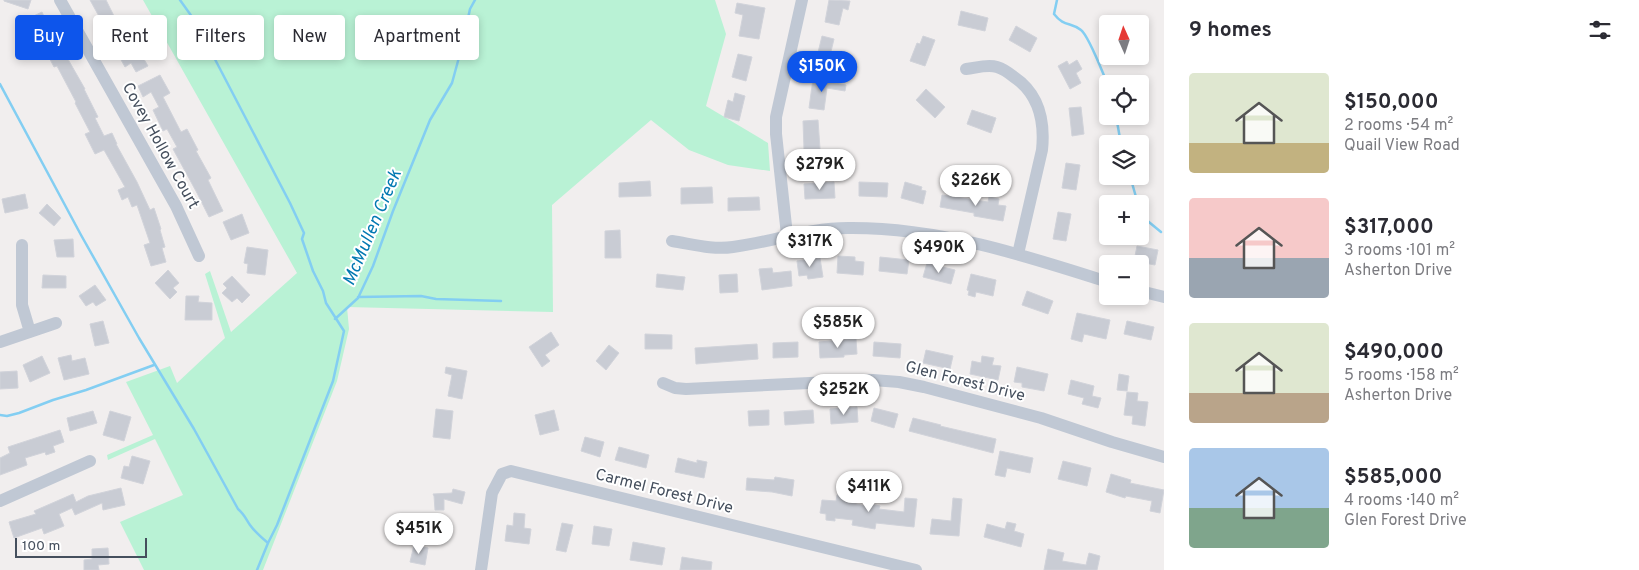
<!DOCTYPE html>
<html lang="en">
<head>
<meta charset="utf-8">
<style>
  body { margin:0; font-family:Overpass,sans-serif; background:#f2f2f3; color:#2b2b33; height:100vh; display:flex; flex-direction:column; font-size:19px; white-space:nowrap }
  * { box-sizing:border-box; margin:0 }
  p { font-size:16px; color:#7c7c81 }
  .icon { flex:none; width:28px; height:28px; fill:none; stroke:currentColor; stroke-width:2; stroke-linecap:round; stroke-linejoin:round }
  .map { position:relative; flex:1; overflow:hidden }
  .details { display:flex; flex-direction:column; background:#fff; width:475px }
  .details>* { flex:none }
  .banner { position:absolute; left:15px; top:15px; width:475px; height:45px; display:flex; gap:10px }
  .needle { width:32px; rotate:357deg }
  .buttons { position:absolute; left:1099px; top:15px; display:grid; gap:10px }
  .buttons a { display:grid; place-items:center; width:50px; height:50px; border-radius:5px; background:#fff; box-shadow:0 2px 8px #0003; font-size:25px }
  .scale { position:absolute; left:15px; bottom:12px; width:132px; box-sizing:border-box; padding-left:5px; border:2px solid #454f5d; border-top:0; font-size:14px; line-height:18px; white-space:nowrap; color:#454f5d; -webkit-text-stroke:4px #fff; paint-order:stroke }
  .price { position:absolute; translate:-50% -42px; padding:0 11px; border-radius:18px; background:#fff; color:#222; font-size:16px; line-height:32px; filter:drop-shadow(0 1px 2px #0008) }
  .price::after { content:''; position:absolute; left:50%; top:30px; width:15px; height:11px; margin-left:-8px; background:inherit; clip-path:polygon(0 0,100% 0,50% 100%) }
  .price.selected { background:#0d55eb; color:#fff }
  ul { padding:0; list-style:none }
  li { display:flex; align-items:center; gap:15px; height:125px; padding:0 25px }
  li span { display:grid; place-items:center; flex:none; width:140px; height:100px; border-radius:5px; color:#555 }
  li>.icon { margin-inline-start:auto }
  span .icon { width:60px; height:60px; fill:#fffc; stroke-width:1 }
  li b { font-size:21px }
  h2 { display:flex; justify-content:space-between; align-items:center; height:60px; padding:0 25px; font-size:21px }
  .chip { padding:0 18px; border-radius:5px; background:#fff; box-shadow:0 2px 8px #0003; font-size:18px; line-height:45px }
  .chip.selected { background:#0d55eb; color:#fff }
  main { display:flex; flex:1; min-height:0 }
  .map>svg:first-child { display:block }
  .green { fill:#b9f2d5 }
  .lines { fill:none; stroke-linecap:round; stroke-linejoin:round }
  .stream { stroke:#83cef2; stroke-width:2.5 }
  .building { fill:#c9ccd4; stroke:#d1d3da }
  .minor { stroke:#c0c8d4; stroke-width:12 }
  .labels { text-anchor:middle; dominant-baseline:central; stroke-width:4; stroke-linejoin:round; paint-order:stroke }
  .street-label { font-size:16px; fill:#454f5d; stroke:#fff }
  .water-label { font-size:18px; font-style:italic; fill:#0379b2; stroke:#fff }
</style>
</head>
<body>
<main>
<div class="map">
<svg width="1164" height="570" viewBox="0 0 1164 570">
  <rect width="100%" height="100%" fill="#f1eeee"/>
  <path class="green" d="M143,0H715L726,34L706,106L768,143L770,171L728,165L689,150L651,120L552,205L553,312L347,307L349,329L337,381L263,570H144L120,522L183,495L155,439L108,460L107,455L153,435L126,382L170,366L177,383L225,338L205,274L210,271L231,332L297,273Z"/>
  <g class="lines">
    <path class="stream" d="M180,0L195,21L290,203L304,233L302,239L313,271L323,291L326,303L344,331L333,381L277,525L268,543L257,570
      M1057,0L1054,14C1064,27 1071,22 1081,30C1089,36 1103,74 1108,85
      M0,84L81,235L139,338L194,429L238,509C244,514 246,519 250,525C255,532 262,538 268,543
      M1116,116L1121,144
      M1130,176L1138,204
      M1140,209L1144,218L1161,232
      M358,297L421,296L436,299L501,301
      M335,319L358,298L373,266L393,211L430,120L452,83L461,50L470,9L475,0
      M0,415L7,416L19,413L53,400L86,390L154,365"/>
  </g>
  <path class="building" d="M4,0H31L28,9L4,1Z
    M90,0H106L116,20L124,16L136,36L132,39L148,66L136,72L131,63L125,67L120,58L122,57L111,37L115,35L105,18L101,20Z
    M829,0L850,1L848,10L843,8L839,25L825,22Z
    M737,3L765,8L759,39L739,36L743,15L735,13Z
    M961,11L988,18L985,31L958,25Z
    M42,12L47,23L42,25L51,43L57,40L85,89H84L98,117L95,118L104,136L112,133L117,144H116L137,182L150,210L154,208L161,229L160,230L165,247L162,248L166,262L151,266L144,245L150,243L137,205L132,207L128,197L122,200L118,190L125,187L104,150L95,154L85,134L90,132L75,103L76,102L57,66L54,67L40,40L33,43L23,21Z
    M1016,26L1037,38L1030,52L1009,40Z
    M822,36L834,39L827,68L815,65Z
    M923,36L935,40L925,66L910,61L917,43L920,44Z
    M738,54L752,57L746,81L732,77Z
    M1077,60L1082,69L1076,73L1081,83L1070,89L1058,66L1067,61L1069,65Z
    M160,75L170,93L163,97L181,132L187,129L198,150L196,151L211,178L208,180L223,211L209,217L197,193L173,149L177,147L167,129L163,131L153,110L159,107L151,92L143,97L138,86Z
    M813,79L846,85L845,91L827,88L824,110L809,108Z
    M926,89L945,107L935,118L916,100Z
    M735,93L745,96L739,121L724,117L728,100L733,102Z
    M1081,107L1084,134L1072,136L1069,108Z
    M972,110L996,118L991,133L967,124Z
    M818,120L820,149H804L803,121Z
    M1066,163L1080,165L1076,190L1062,188Z
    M650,181L651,196L619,197V183Z
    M834,182L835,198L805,199L804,184Z
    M859,182L888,183L887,197L859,196Z
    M905,182L922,187L921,190L926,191L923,204L901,198Z
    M712,187L713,203L681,204V188Z
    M25,194L28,208L5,213L2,199Z
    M942,195L988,202L989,197L999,199L998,205L1006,206L1003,221L974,216V213L940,207Z
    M759,197L760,210L728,211V198Z
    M47,204L61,218L54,226L39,213Z
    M1058,212L1071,214L1066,241L1053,239Z
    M242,214L249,233L231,240L223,222Z
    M620,230L621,258H605V231Z
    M73,239L74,257H57L54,240Z
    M1137,246L1158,250L1155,265L1134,261Z
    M247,247L268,250L265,275L247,273L248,264L244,263Z
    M838,256L855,257V261L864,262L863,275L837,273Z
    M880,257L909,260L907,274L879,271Z
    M820,258L823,277L808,279L807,275L799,276L797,261Z
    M927,263L955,270L951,284L923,277Z
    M772,268L773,273L791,271L792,286L762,290L759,269Z
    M168,270L179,283L173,288L177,292L170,299L155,283Z
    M657,274L685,277L683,290L656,287Z
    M737,274L738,292L720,293L719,275Z
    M971,274L996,280L993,296L976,292L975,297L968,295L969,291L967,290Z
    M43,275L66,276V288H42Z
    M232,276L250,295L242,303L237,298L232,302L222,293L227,288L223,284Z
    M95,285L106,300L96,306L93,302L86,306L79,296Z
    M1027,291L1053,301L1048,314L1022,305Z
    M186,296H199L198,302L212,303V320H185Z
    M1077,313L1110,320L1106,339L1084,334L1082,342L1071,339Z
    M103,321L109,343L95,346L90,324Z
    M1127,321L1154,327L1151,340L1124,334Z
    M551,332L559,345L545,355L550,361L542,367L529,347Z
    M645,334L672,335V349H645Z
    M856,339L857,354L844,355V357L820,358L819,342Z
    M798,342V357L773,358V343Z
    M874,342L901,344L900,358L873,356Z
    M757,344L758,359L696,364L695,348Z
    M609,345L619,353L606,370L596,361Z
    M926,350L953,356L950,369L923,363Z
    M71,355L72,361L85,358L89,374L64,380L58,358Z
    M42,356L50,373L30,382L23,365Z
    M982,356L994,358L992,365L1001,366L998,380L970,374L972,361L981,363Z
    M446,367L467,371L462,399L448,396L452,375L445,373Z
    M1017,367L1048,374L1044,391L1022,387V383L1014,382Z
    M17,371L18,388L0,389V372Z
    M1119,374L1129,376L1127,391L1117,390Z
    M1071,380L1094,386L1092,396L1101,398L1098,408L1082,404L1084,398L1068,394Z
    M1127,392L1138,393L1137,401L1148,402L1145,426L1132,424L1133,416L1124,415Z
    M857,407L858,422L831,424L830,409Z
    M874,408L898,414L894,428L871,421Z
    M436,409L453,411L450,439L433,437Z
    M554,410L559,430L540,435L535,415Z
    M769,410V425L749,426L748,411Z
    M813,410L814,423L785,425L784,412Z
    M93,411L97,423L70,431L67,418Z
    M110,411L131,417L124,441L103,435Z
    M913,418L941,425L940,426L996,439L993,453L909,431Z
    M60,430L64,442L53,446L55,452L46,455L45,452L25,458L27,465L0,475V458L10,453L8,447Z
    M585,437L604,442L600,457L581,451Z
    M619,447L649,455L646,468L615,460Z
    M1000,451L1033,458L1030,473L1007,468L1005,477L995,475Z
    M132,456L150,461L143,484L121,478L124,466L129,467Z
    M678,458L697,463V460L707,462L704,478L675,472Z
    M1063,461L1091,468L1087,486L1058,479Z
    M1111,474L1131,480L1130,483L1164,490L1160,513L1150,511L1152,501L1126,496L1125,498L1106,492Z
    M775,477L794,480L792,496L772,492L746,490L747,478L774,480Z
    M121,488L125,505L103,510L102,503L75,515L72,508L59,514L64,526L44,534L42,528L14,538L9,522L36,514L34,511L73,494L76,502L88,496Z
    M453,489L465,492L462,504L444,499V510H435L434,496L433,494L452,493Z
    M837,495L846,496L845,501L869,507L870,504L880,506L879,509L904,512L905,498L917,499L914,527L876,523L875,529L852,525L853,520L835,518V521L826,520V514L820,513L822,500L836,501Z
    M953,498L962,499L959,536L930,534L932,519L951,521Z
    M514,513L525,514L524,528L531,529L529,544L505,541L507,525L513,526Z
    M1007,522L1016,524L1014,531L1024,534L1021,547L984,537L987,524L1005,529Z
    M562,523L573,525L566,552L556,550Z
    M594,526L612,529L609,546L592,544Z
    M633,542L665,548L662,565L630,560Z
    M414,545L428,548L425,565L410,562Z
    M108,548L109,564L98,565L99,570H84V560L92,559V549Z
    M1048,549L1064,553L1062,561L1086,565L1089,553L1100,556L1097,570H1044Z
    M682,557L712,562L711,570H680Z"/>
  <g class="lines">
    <path class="minor" d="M60,0L176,206L199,256
      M966,69C976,68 987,64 997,67C1004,69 1009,73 1014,77C1039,94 1045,121 1042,150L1018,254
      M787,235L776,134V117L802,0
      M672,241C692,244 712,250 733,247C772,242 808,228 848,228C937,227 1024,255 1108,282
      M22,245V305L30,332
      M1140,291L1164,297
      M0,342L56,323
      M663,383L675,388L686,389L873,380L899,382L924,387L1041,418L1112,442L1164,457
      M0,501L90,461
      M481,570L492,493L502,474L511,471L916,570"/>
  </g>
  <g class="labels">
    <g class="street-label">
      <text transform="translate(160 146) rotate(61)">Covey Hollow Court</text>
      <text transform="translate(965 382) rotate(14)">Glen Forest Drive</text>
      <text transform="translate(664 492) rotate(14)">Carmel Forest Drive</text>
    </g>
    <g class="water-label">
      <text transform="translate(373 228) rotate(-67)">McMullen Creek</text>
    </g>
  </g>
</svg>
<div class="buttons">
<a><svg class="needle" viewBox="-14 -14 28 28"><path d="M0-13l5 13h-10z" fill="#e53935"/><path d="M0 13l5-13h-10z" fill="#7c7c81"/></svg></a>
<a><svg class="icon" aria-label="locate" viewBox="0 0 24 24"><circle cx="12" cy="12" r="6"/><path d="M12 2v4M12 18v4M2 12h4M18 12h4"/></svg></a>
<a><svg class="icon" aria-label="layers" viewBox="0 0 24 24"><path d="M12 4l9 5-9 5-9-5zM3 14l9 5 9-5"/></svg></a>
<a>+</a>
<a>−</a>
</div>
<div class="scale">100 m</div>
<b class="price selected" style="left:822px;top:93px">$150K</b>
<b class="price" style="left:820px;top:191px">$279K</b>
<b class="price" style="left:976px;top:207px">$226K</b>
<b class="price" style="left:810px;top:268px">$317K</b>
<b class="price" style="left:939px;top:274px">$490K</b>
<b class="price" style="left:838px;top:349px">$585K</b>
<b class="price" style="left:844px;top:416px">$252K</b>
<b class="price" style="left:869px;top:513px">$411K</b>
<b class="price" style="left:419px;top:555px">$451K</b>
<div class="banner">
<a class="chip selected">Buy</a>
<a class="chip">Rent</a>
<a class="chip">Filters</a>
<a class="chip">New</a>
<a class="chip">Apartment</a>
</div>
</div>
<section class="details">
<h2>9 homes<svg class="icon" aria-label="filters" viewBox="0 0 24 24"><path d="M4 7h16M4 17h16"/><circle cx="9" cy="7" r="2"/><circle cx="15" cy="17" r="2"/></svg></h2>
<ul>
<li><span style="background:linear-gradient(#dfe7d0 70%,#c2b280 0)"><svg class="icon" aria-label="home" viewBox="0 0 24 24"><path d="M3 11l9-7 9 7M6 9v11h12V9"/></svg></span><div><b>$150,000</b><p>2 rooms · 54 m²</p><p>Quail View Road</p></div></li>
<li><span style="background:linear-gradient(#f6c9c9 60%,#9aa5b1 0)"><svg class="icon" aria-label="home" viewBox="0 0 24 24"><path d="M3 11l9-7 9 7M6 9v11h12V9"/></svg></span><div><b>$317,000</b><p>3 rooms · 101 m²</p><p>Asherton Drive</p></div></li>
<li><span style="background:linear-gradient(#dfe7d0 70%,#b9a48a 0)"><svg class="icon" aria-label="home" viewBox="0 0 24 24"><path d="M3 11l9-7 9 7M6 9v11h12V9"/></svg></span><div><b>$490,000</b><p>5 rooms · 158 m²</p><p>Asherton Drive</p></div></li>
<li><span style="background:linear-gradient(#a9c7e8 60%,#7fa58c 0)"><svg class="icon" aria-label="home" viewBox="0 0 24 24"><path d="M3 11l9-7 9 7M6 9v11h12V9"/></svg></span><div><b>$585,000</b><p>4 rooms · 140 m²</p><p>Glen Forest Drive</p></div></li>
</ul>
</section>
</main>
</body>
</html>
